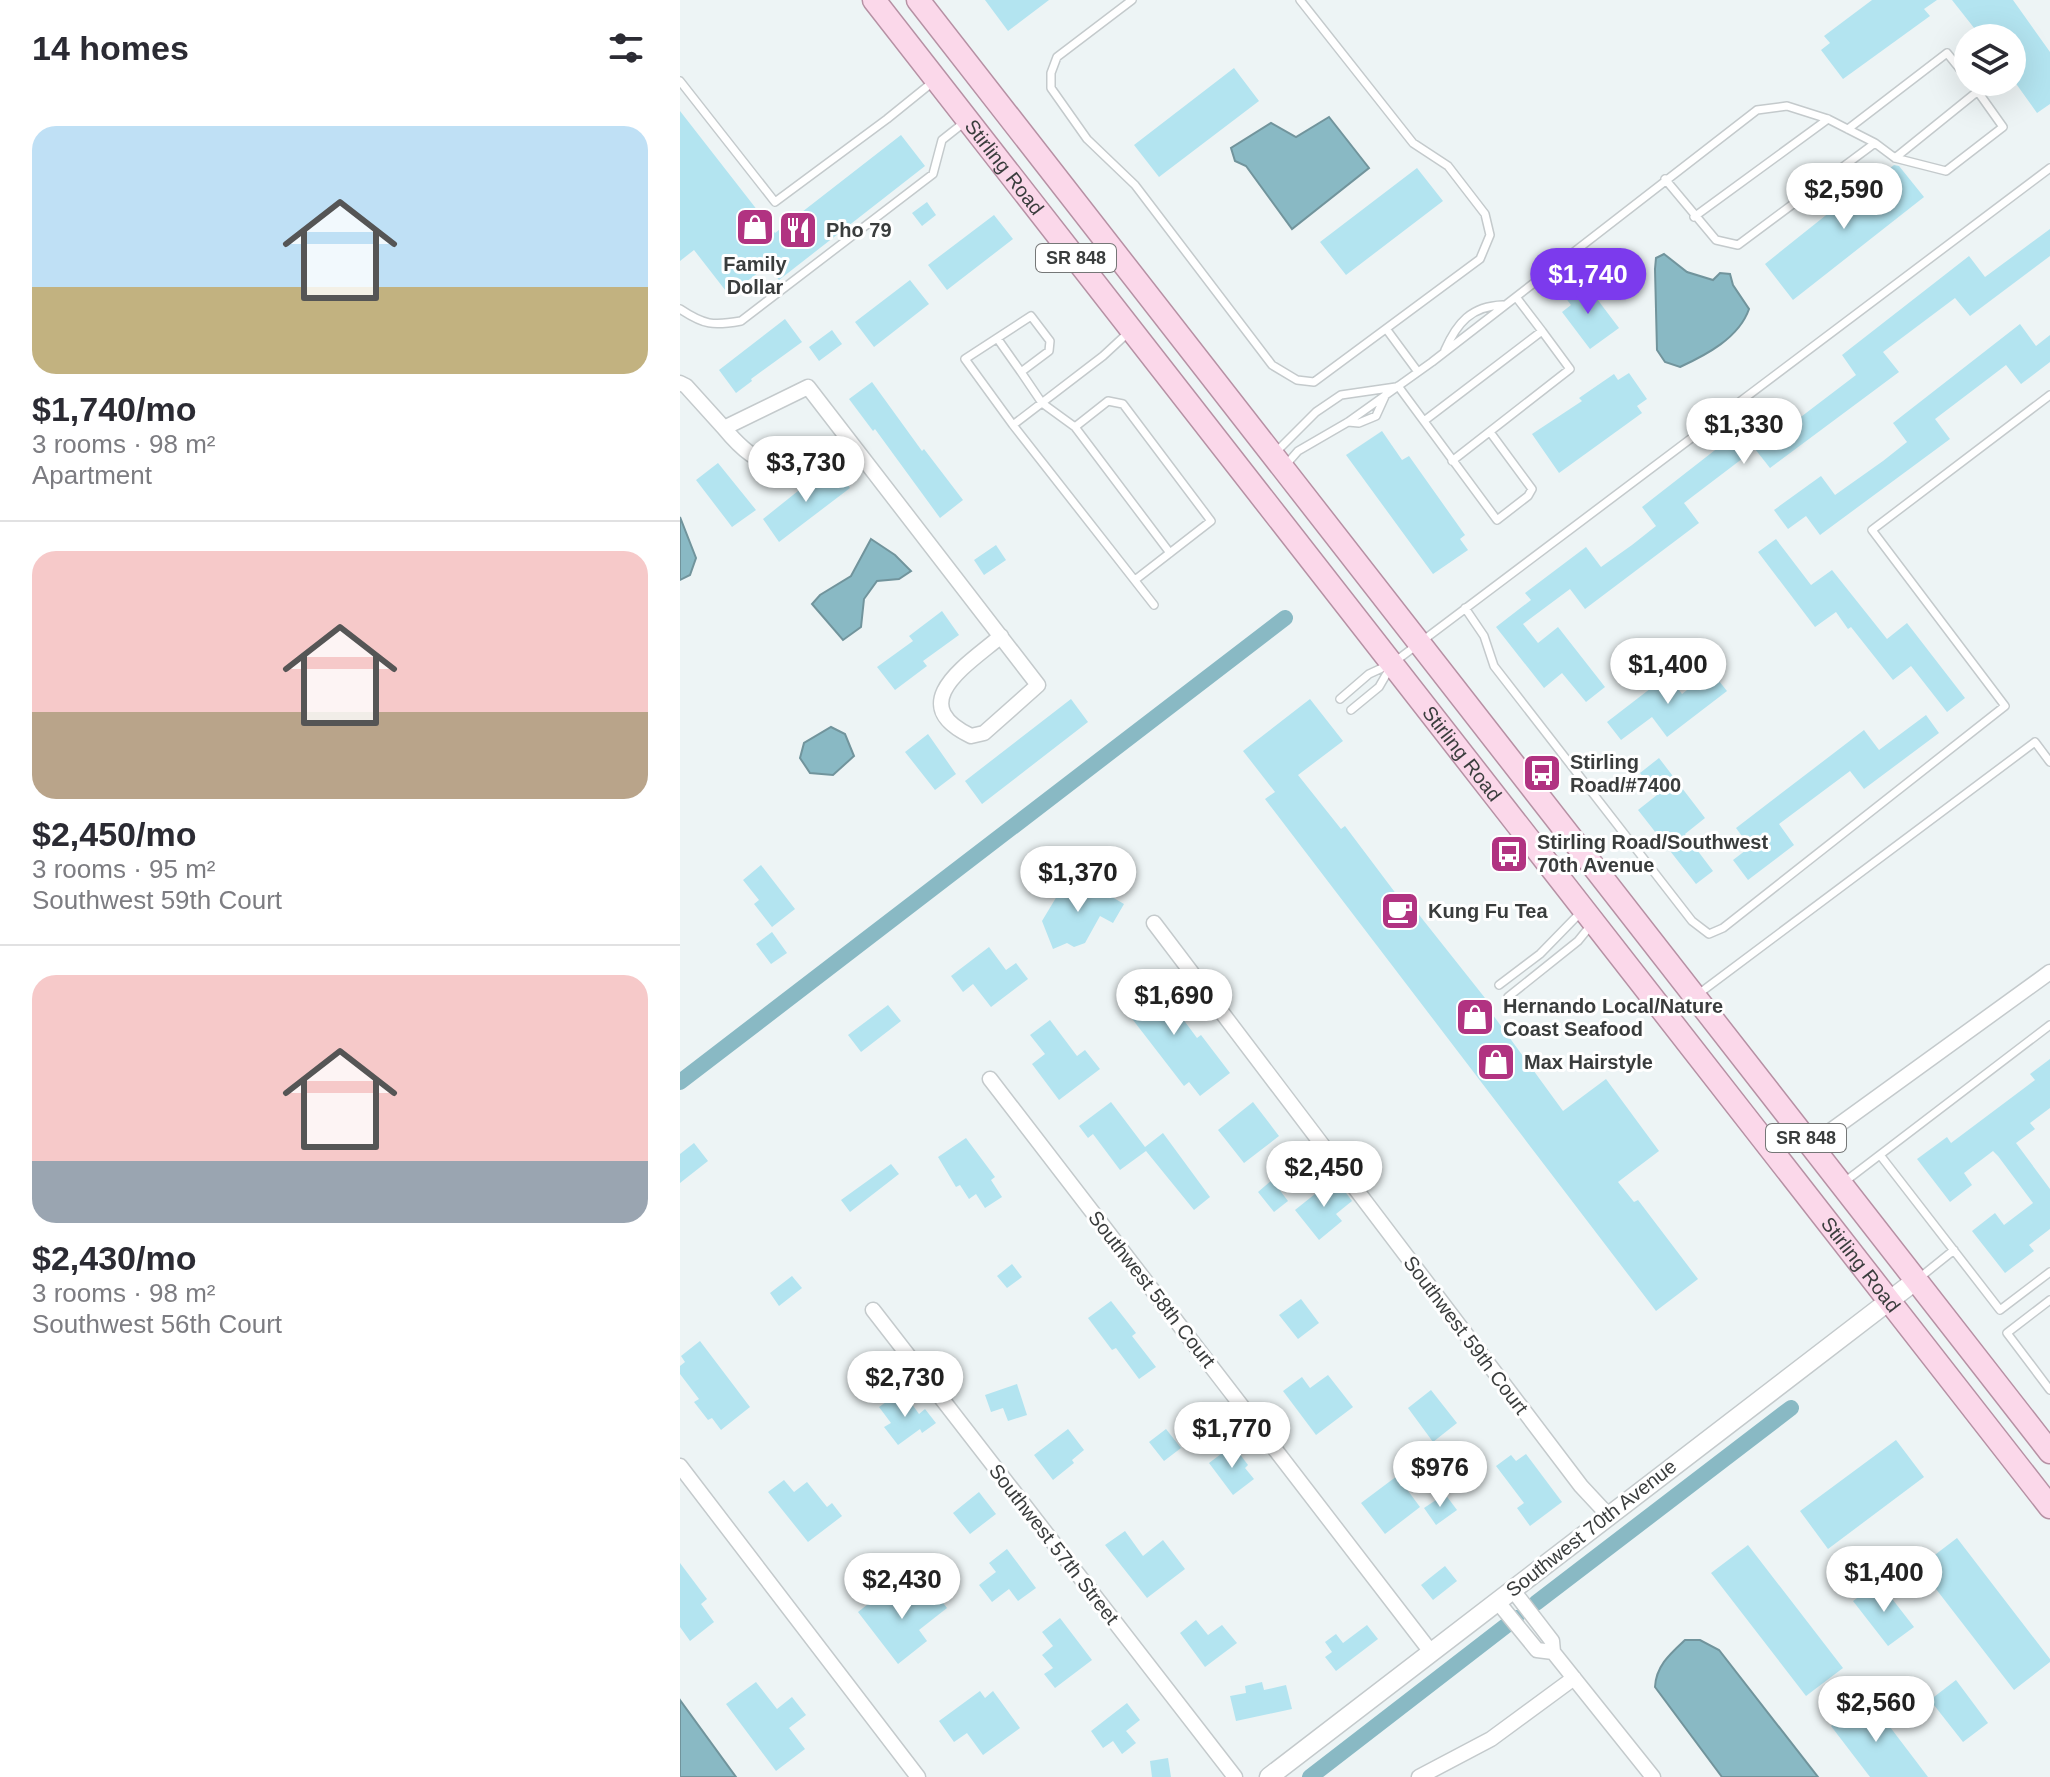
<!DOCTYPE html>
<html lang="en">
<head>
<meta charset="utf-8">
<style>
  body { margin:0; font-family:Helvetica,sans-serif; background:#f2f2f3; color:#2b2b33; height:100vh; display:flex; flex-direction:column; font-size:30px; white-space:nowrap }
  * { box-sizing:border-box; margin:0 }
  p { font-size:26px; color:#7c7c81 }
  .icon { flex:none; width:44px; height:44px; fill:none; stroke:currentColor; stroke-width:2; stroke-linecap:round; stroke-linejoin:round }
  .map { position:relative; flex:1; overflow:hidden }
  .side { display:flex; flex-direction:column; background:#fff; width:680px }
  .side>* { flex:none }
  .controls { position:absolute; left:1274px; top:24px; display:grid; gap:16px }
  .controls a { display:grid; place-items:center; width:72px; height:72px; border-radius:50%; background:#fff; box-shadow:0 8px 32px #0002; font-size:40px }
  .price { position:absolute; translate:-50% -68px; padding:0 18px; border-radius:28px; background:#fff; color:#222; font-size:26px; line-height:52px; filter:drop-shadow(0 2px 4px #0008) }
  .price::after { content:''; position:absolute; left:50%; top:48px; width:24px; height:18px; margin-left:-12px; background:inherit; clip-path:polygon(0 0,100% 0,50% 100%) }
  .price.selected { background:#7c3aed; color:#fff }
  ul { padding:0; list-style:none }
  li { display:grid; align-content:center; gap:16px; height:424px; padding:0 32px }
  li+li { border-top:2px solid #e1e1e2 }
  li span { display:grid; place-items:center; height:248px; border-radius:24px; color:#555 }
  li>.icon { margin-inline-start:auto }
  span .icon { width:144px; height:144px; fill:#fffc; stroke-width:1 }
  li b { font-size:34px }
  h2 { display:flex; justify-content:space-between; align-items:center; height:96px; padding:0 32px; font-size:34px }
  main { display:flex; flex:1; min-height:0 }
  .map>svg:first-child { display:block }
  .water { fill:#89b9c4; stroke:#71949c; stroke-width:2 }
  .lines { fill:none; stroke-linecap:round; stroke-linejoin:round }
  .canal { stroke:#89b9c4; stroke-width:16 }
  .building { fill:#b3e4f0 }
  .service-casing { stroke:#c4cacc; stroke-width:10 }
  .minor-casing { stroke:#c4cacc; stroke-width:17 }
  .tertiary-casing { stroke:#c4cacc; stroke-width:21 }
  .primary-casing { stroke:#b691a4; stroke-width:25 }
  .service { stroke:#fff; stroke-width:7 }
  .minor { stroke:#fff; stroke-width:14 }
  .tertiary { stroke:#fff; stroke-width:18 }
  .primary { stroke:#fbd8ea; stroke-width:22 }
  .labels { text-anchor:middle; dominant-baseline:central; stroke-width:6; stroke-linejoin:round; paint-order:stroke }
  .shield { fill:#fff; stroke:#757777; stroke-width:2 }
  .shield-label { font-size:18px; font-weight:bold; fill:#3a3d3d }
  .street-label { font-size:20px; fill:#3a3d3d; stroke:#fff }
  .poi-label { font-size:20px; font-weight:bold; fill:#3a3d3d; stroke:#fff; text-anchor:start }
</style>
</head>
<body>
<main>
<section class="side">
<h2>14 homes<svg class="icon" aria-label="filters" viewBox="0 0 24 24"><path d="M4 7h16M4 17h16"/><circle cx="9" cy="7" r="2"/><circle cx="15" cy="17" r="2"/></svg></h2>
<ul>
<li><span style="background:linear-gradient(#bfe0f5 65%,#c2b280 0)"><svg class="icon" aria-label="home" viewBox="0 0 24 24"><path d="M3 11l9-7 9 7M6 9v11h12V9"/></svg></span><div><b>$1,740/mo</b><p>3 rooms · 98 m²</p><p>Apartment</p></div></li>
<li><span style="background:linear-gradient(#f6c9c9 65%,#b9a48a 0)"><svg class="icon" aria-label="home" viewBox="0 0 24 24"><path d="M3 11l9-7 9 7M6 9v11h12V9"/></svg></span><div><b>$2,450/mo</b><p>3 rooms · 95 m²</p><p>Southwest 59th Court</p></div></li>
<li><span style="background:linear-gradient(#f6c9c9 75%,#9aa5b1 0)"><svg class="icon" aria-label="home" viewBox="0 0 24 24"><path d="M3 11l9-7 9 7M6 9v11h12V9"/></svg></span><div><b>$2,430/mo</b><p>3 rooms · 98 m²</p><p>Southwest 56th Court</p></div></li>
</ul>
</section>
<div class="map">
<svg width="1370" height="1777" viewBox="0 0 1370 1777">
  <rect width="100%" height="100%" fill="#edf4f5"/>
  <path class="water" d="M649,117L689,168L612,229L566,166L555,161L551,148L591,123L616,137Z
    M984,254L1007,272L1033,280L1040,273L1050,274L1053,285L1069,309C1059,338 1026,355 1000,367L985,362L977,350L975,269L976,258Z
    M0,517L16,558L10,575L0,580Z
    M191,539L215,555L231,571L219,579L197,581L184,599L181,627L163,640L132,604L140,595L171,576Z
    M151,727L165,734L174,756L153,775L130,773L120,758L124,743Z
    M1005,1640H1020L1039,1650L1138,1777H1042L975,1687C976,1666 990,1654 1005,1640Z
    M0,1700L56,1777H0Z"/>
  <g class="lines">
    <path class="canal" d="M0,1082L605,618
      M856,1603L1111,1408
      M630,1777L836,1618"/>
  </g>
  <path class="building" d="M305,0H369L328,31Z
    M1192,0H1257L1244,9L1250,16L1163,79L1141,50L1150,43L1144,36Z
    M1272,0H1333L1370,52V104L1357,113L1332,78V38H1302Z
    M554,68L579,101L479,177L454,145Z
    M0,111L95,233L221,135L245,166L99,280L87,266L49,295L14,250L0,261Z
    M1214,165L1219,166L1244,197L1113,300L1085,264L1165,200L1166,202Z
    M737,168L763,201L666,275L640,242Z
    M247,202L256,215L242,226L232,213Z
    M314,215L333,239L267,290L248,265Z
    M1370,229V256L1290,316L1275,298L1203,352L1219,372L1090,468L1075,449L1004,503L1019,523L905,609L890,589L843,624L858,643L878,627L925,687L906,702L882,673L864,688L816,627L851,600L845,593L906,547L921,567L952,545L976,526L962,507L1089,408L1105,429L1176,375L1162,355L1289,256L1305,277Z
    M230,280L249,304L194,347L175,322Z
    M896,283L905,295L911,291L939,328L910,349L882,312L891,305L882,293Z
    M105,319L122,342L71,379L72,381L56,393L39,370Z
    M1340,324L1356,346L1370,335V362L1341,384L1326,365L1309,378L1255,419L1270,439L1140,535L1126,516L1108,529L1094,510L1141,476L1155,495L1203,461L1227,442L1213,423Z
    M152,330L162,344L139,361L129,347Z
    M949,373L967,399L957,406L962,413L879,473L852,434L902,401L899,398L934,374L938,380Z
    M192,382L242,451L244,449L283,500L260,518L195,429L193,431L169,399Z
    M702,431L722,460L729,456L785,535L780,539L788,550L753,574L666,455Z
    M38,463L76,510L52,527L16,480Z
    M148,467L154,476L159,472L170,488L99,542L83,519Z
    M1096,539L1131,585L1152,570L1207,639L1227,623L1285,698L1267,712L1231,666L1213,680L1171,627L1168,629L1156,612L1135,627L1078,552Z
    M316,545L326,560L304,575L294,560Z
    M262,611L279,635L243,661L247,666L215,690L197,667L233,641L229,636Z
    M1031,671L1047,691L987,737L972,717L941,740L927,722L988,675L1002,694Z
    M391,699L408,722L302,804L285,781Z
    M630,699L663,741L618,775L661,829L665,826L732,915L736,911L805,998L802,1000L883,1111L926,1079L979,1151L938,1182L954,1202L958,1200L1018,1279L976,1311L585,799L595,792L563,751Z
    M1246,715L1259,733L1184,789L1170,771L1099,824L1114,845L1068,880L1053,860L1070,847L1056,828L1184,730L1199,750Z
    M248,734L276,774L255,790L225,752Z
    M979,758L1025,818L1005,834L1033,871L1016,884L958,810L977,795L960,773Z
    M81,865L115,909L92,927L74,904L79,900L63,880Z
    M403,880L444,904L433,923L420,916L405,943L394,947L387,943L373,949L362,921L386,881L392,885Z
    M92,932L107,953L91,964L76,944Z
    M309,947L326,970L336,963L348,979L311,1007L293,984L283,992L271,976Z
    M466,969L517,1038L521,1035L550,1073L520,1096L509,1082L504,1086L443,1007L460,994L450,980Z
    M208,1005L221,1021L181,1052L168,1035Z
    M370,1020L397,1056L405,1050L420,1069L379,1100L352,1064L365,1054L350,1035Z
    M1370,1059V1108L1350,1123L1355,1129L1336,1143L1370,1189V1229L1349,1245L1354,1251L1325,1273L1292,1231L1315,1213L1324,1225L1353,1203L1318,1156L1313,1151L1284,1173L1292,1185L1270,1202L1237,1159L1267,1137L1271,1143L1355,1080L1350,1074Z
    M431,1102L465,1147L483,1133L530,1197L514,1210L466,1151L440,1170L413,1134L408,1138L399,1126Z
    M573,1102L599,1136L564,1163L538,1130Z
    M286,1138L315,1177L311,1180L322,1197L305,1208L296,1194L289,1199L280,1185L276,1187L258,1157Z
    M14,1143L28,1161L0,1183V1154Z
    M211,1164L219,1174L170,1212L161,1200Z
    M655,1178L672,1201L656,1214L662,1221L639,1240L615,1210Z
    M592,1180L608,1201L594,1212L578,1192Z
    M332,1264L342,1277L327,1288L317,1276Z
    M112,1276L122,1288L99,1306L90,1293Z
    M621,1299L639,1323L618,1339L599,1315Z
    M431,1301L456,1333L452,1336L476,1367L459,1379L436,1348L432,1350L408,1318Z
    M20,1341L70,1407L41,1430L32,1418L28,1420L14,1402L19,1399L0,1374V1366L5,1362L1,1356Z
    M648,1375L673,1407L636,1435L603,1391L622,1377L630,1388Z
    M337,1384L347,1415L328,1421L323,1408L311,1412L305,1395Z
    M751,1390L777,1423L753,1442L728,1408Z
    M216,1395L223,1404L229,1400L239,1414L245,1409L256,1423L242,1433L240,1429L218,1445L204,1427L211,1423L199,1407Z
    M388,1429L404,1450L392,1460L394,1463L373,1480L354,1455Z
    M486,1429L501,1448L484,1461L469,1442Z
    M1216,1440L1244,1477L1148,1549L1120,1511Z
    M553,1445L568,1465L565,1468L574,1479L553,1495L529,1463Z
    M846,1454L882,1502L850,1526L837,1508L844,1503L816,1466L831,1455L836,1461Z
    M717,1476L740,1507L705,1534L681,1503Z
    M104,1480L114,1492L127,1482L147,1507L152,1503L162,1516L128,1542L88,1492Z
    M299,1492L316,1514L290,1534L273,1513Z
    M765,1494L777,1510L756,1525L744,1508Z
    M445,1531L463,1556L483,1540L505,1569L467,1598L425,1545Z
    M1277,1538L1370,1659V1662L1334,1690L1239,1567Z
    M1068,1545L1163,1668L1126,1696L1031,1573Z
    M327,1549L356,1588L338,1601L329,1589L312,1602L299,1585L316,1572L309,1563Z
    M0,1563L27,1599L21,1604L34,1622L10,1641L0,1627Z
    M765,1566L777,1581L753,1600L741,1585Z
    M1199,1582L1234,1627L1208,1646L1173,1601Z
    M251,1587L267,1608L239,1630L247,1641L218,1664L178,1612L207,1589L223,1609Z
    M380,1618L412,1660L375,1688L364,1674L373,1668L362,1655L373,1646L362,1632Z
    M516,1620L528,1635L542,1625L557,1643L525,1667L500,1633Z
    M687,1625L698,1639L656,1671L645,1657L652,1652L645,1642L656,1634L663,1643Z
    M1276,1680L1308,1723L1283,1742L1250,1700Z
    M76,1682L97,1709L112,1697L126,1715L109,1728L125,1749L96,1771L46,1704Z
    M582,1682L584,1690L606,1685L612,1709L556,1721L550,1696L566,1693L565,1686Z
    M300,1691L305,1698L313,1691L340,1728L303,1755L287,1733L274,1742L259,1721Z
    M1188,1698L1248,1777H1190L1151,1726Z
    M447,1703L460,1720L446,1731L456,1743L442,1754L433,1741L423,1748L411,1731Z
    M488,1758L491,1777H472L470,1761Z"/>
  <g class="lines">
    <defs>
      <path id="service" d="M452,0L377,57L371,73V88L407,139L455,185L592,365L617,380L634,382L800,259L810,235L805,214L768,166L733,143L620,0
        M0,81L95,202L207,119L254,81
        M1168,129L1267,53L1288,79
        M1215,158L1298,91
        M985,179L1036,240L1058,245L1195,143L1215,158L1266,171L1323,127L1291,82
        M1014,217L1148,119
        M836,297L862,331
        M0,309C24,325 33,326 61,321L253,174L262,140L286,121
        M707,330L738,372
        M450,331L423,356L333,425L474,605
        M317,338L341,372L369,351L370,341L351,316L285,359L333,425
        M765,350C777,323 791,306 823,305
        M341,372L362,403L395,427L428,401L443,404L531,521L455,580
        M718,386L817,520L848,496L852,489L810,432
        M744,421L862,331L890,369L772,461
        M668,422L679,423L696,416L706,394
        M395,427L490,553
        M595,453L636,412L661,395L716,387
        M604,467L618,451L668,422L752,362L1077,110L1107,106L1148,119L1195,143
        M785,608L804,636L814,666L1012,921L1029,934L1043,928L1325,706L1192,530L1370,395
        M660,699L689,674L713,663L1370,168
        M671,710L699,687L710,668
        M819,985L860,954L900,913
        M1017,995L1355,742L1370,762
        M828,997L898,941L911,925
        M1200,1155L1320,1310L1370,1272
        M1163,1183L1370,1025
        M1238,1279L1274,1250
        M1370,1300L1327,1333L1370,1390"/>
      <path id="minor" d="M0,383L6,386L44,428L128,387L358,685L304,733L291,736C222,703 290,663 321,636
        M44,428C91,485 110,463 171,443
        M474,923L901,1486L928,1515
        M310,1079L751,1652
        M1131,1145L1370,972
        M193,1310L555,1777
        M0,1466L238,1777
        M832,1589L872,1641L873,1652L973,1777
        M817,1601L857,1650L873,1652
        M739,1777L811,1739L894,1678"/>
      <path id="tertiary" d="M589,1777L1235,1281"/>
      <g id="primary">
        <path id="s1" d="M194,0L1370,1507"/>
        <path d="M238,0L1370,1452"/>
      </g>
    </defs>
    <use href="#service" class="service-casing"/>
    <use href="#minor" class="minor-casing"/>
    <use href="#tertiary" class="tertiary-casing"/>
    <use href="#primary" class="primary-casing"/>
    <use href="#service" class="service"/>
    <use href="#minor" class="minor"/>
    <use href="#tertiary" class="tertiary"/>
    <use href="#primary" class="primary"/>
  </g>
  <defs>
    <symbol id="shop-square" viewBox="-11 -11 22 22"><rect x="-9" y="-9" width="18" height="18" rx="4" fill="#b13381" stroke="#fff"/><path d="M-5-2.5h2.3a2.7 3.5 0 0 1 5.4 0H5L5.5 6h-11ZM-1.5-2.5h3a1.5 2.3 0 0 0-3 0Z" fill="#fff"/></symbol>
    <symbol id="restaurant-square" viewBox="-11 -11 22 22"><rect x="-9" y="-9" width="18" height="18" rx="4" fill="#b13381" stroke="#fff"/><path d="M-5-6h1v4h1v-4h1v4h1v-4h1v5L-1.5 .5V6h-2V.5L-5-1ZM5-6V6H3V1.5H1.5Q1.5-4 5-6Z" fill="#fff"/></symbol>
    <symbol id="bus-square" viewBox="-11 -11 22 22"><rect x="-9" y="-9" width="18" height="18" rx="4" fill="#b13381" stroke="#fff"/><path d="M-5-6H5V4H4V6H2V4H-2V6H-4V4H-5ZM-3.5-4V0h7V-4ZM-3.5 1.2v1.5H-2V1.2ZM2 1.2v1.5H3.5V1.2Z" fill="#fff"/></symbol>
    <symbol id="cafe-square" viewBox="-11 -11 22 22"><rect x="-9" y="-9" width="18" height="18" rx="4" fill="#b13381" stroke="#fff"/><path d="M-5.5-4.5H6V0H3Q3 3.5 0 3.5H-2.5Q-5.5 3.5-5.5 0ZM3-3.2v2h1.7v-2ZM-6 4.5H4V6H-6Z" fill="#fff"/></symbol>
  </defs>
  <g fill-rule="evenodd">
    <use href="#shop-square" x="53" y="205" width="44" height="44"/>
    <use href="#restaurant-square" x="96" y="208" width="44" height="44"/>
    <use href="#bus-square" x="840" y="751" width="44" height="44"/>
    <use href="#bus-square" x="807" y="832" width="44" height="44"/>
    <use href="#cafe-square" x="698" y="889" width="44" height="44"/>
    <use href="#shop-square" x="773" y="995" width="44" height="44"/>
    <use href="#shop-square" x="794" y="1040" width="44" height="44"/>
  </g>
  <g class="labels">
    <g class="shield">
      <rect x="356" y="244" width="80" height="28" rx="6"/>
      <rect x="1086" y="1124" width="80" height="28" rx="6"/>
    </g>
    <g class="shield-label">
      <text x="396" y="258">SR 848</text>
      <text x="1126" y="1138">SR 848</text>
    </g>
    <g class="street-label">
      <text stroke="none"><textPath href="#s1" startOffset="212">Stirling Road</textPath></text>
      <text stroke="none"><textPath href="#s1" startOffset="956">Stirling Road</textPath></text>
      <text stroke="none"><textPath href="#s1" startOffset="1604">Stirling Road</textPath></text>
      <text transform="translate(472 1289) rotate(52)">Southwest 58th Court</text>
      <text transform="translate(786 1335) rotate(53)">Southwest 59th Court</text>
      <text transform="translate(911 1528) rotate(-38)">Southwest 70th Avenue</text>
      <text transform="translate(374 1544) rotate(52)">Southwest 57th Street</text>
    </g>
    <g class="poi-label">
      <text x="146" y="230">Pho 79</text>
      <text x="75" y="264" text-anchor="middle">Family<tspan x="75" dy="23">Dollar</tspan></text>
      <text x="890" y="762">Stirling<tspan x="890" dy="23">Road/#7400</tspan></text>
      <text x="857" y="842">Stirling Road/Southwest<tspan x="857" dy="23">70th Avenue</tspan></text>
      <text x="748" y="911">Kung Fu Tea</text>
      <text x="823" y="1006">Hernando Local/Nature<tspan x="823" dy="23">Coast Seafood</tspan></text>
      <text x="844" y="1062">Max Hairstyle</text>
    </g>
  </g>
</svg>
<div class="controls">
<a><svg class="icon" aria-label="layers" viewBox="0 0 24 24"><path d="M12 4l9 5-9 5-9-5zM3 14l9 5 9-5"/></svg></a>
</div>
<b class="price" style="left:1164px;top:231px">$2,590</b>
<b class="price selected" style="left:908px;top:316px">$1,740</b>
<b class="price" style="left:1064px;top:466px">$1,330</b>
<b class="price" style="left:126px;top:504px">$3,730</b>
<b class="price" style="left:988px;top:706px">$1,400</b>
<b class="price" style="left:398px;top:914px">$1,370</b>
<b class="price" style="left:494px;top:1037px">$1,690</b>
<b class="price" style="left:644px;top:1209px">$2,450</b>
<b class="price" style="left:225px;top:1419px">$2,730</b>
<b class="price" style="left:552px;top:1470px">$1,770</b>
<b class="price" style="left:760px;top:1509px">$976</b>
<b class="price" style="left:1204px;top:1614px">$1,400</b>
<b class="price" style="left:222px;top:1621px">$2,430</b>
<b class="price" style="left:1196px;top:1744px">$2,560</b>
</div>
</main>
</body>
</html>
